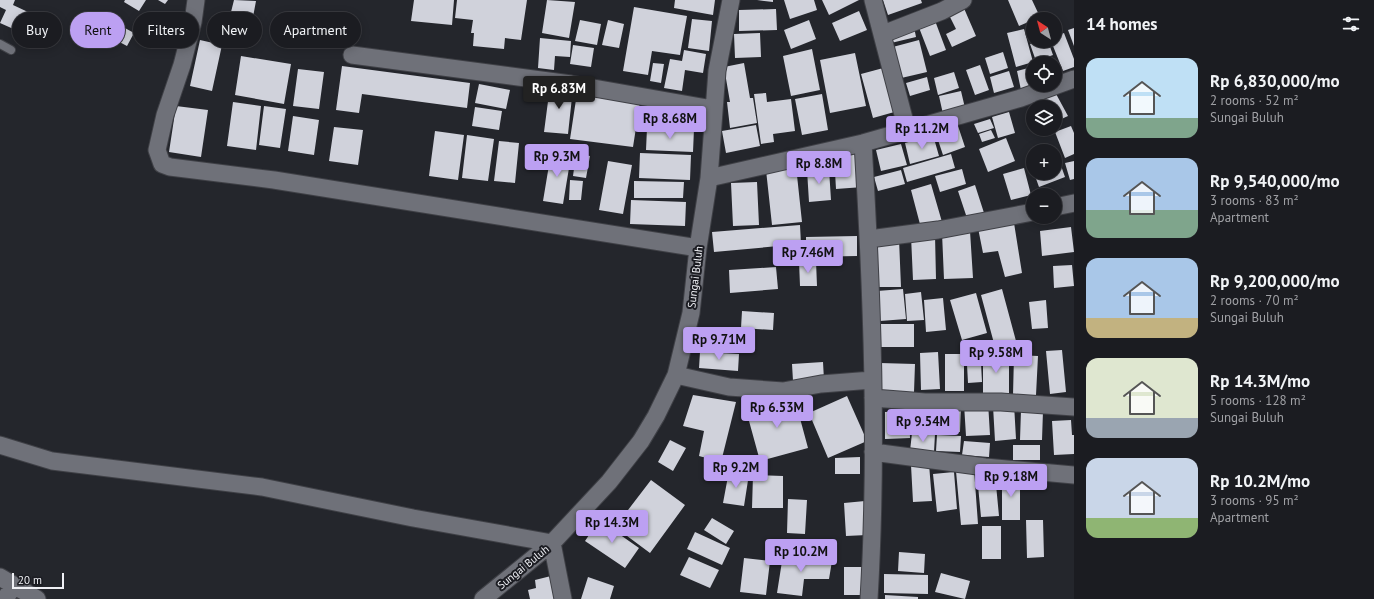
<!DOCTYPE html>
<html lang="en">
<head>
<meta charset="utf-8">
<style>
  body { margin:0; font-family:"PT Sans",sans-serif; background:#24252a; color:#f1f3f6; height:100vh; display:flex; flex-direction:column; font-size:15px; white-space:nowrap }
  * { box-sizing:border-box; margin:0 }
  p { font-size:13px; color:#a0a1a5 }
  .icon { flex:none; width:22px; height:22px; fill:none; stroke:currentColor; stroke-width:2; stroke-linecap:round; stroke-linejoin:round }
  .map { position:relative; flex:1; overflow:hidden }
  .drawer { display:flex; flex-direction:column; background:#1b1c21; width:300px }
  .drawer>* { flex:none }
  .hud { position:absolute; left:12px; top:12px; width:380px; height:36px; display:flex; gap:8px }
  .needle { width:26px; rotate:324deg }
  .fabs { position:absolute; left:1026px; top:12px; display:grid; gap:8px }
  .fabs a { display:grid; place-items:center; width:36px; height:36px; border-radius:50%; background:#1b1c21; box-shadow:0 2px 10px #0003,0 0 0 1px #393a3f; font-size:20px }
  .scale { position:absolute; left:12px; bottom:10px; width:52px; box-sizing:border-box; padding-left:4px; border:2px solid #eff0f5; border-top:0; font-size:11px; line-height:14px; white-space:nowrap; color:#eff0f5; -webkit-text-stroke:3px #1b1c22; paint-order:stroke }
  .price { position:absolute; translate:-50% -34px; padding:0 9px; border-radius:4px; background:#bca0f2; color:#111; font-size:13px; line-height:26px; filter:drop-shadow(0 1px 2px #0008) }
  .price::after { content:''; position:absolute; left:50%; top:24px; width:12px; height:9px; margin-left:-6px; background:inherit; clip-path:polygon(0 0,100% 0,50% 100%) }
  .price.on { background:#222; color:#fff }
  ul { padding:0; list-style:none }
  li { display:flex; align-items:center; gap:12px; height:100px; padding:0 12px }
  li span { display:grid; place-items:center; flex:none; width:112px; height:80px; border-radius:12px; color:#555 }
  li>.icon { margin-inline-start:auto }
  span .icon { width:48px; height:48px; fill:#fffc; stroke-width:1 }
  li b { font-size:17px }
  h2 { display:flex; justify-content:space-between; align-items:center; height:48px; padding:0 12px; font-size:17px }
  .pill { padding:0 14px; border-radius:18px; background:#1b1c21; box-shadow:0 2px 10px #0003,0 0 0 1px #393a3f; font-size:14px; line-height:36px }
  .pill.on { background:#bca0f2; color:#111 }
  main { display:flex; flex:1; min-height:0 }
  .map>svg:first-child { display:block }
  .building { fill:#d0d2db }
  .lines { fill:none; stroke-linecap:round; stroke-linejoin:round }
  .lane-casing { stroke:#3f4046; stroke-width:10 }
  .street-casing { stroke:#3f4046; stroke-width:19 }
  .lane { stroke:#6f7179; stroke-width:8 }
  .street { stroke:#6f7179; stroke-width:17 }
  .labels { text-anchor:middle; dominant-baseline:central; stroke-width:4; stroke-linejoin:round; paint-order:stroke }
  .street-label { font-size:11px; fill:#eff0f5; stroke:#1b1c22 }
</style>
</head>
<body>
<main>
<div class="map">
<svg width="1074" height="599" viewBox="0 0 1074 599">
  <rect width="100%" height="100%" fill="#24262c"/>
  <path class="building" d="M0,0H15L13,5L28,12L18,31L0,23L6,10L0,7Z
    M125,0H146L139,11L124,2Z
    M158,0H168L165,4Z
    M234,0L256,1L253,17L231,12Z
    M414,0H454L452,25L411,21Z
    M457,0H527L521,40L505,38L504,49L473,46L474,33H471L473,20L455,18Z
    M547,0L575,2L569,38L542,33Z
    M675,0H715L713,15L674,8Z
    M757,0H773V2Z
    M784,0H814L817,10L790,19Z
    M822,0H859L829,15Z
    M883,0H921L922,3L888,15Z
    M1008,0H1032L1040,17L1019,26Z
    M963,6L976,36L952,47L946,34L956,29L948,13Z
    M634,7L687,16L680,55L652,51L648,75L623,71Z
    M776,9L777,30L739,31V10Z
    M859,11L867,30L840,41L832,23Z
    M231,17L248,20L247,26L230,23Z
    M934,18L946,50L930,56L918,25Z
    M692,19L712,21L709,51L688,48Z
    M580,20L601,24L597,45L575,41Z
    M608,20L624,24L619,48L602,45Z
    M809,20L816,39L791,49L784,30Z
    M114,22L134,33L127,46L106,35Z
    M225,25L240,28L238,41L223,39Z
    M914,27L916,37L891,43L889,33Z
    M1074,28V46L1068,30Z
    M1024,29L1033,62L1016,67L1007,33Z
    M760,33L761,57L735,58L734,34Z
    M1064,33L1074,59V67L1063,71L1051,41H1055V36Z
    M540,38L571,41L570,57L555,56L554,70L538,68Z
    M200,40L222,45L212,91L190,86Z
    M919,40L927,72L897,79L889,48Z
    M1040,41H1048L1053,55L1036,61L1030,44Z
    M573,45L594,48L591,67L570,64Z
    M812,49L820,90L791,96L783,56Z
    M684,50L706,54L703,73L685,70L682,91L664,88L670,59L682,61Z
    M1003,52L1008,68L990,74L985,58Z
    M855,53L866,106L830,113L820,60Z
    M241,56L291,64L284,104L235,95Z
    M1049,59L1050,63H1039Z
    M653,63L664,64L661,83L650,81Z
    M744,63L750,98H753L757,123L730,128L727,102H730L724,67Z
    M980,65L989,90L975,95L966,70Z
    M342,66L470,83L467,108L362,94L359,113L336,110Z
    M887,67L898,111L873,118L861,74Z
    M1032,67L1033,85L1021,90L1017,71Z
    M298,69L324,72L319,109L293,106Z
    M1009,71L1014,87L994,93L990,77Z
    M954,72L959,88L938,95L934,78Z
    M927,77L930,90L910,96L906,83Z
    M479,84L510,90L506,109L475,103Z
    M550,86L573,88L568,134L544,132Z
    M961,91L965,108L943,114L939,96Z
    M1055,92L1068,116L1055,122V107H1041L1038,101Z
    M577,93L640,102L633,147L570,139Z
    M766,93L767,102L791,99L795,131L773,134L774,142L761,144L754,94Z
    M822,94L828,130L802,135L795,99Z
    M233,102L261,106L256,150L227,146Z
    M176,106L208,110L201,157L169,152Z
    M264,106L286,109L280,148L259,145Z
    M475,107L502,111L499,130L472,126Z
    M1009,112L1015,133L998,138L992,117Z
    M293,116L319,120L314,155L288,151Z
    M990,119L994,128L978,133L974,124Z
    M957,123L965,147L943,155L935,131Z
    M756,125L760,146L726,153L722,131Z
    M1071,126L1074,133V154L1065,158L1055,132Z
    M334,127L363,130L358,165L329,161Z
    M647,128L694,129L693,152L646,150Z
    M991,130L995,138L982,142L979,134Z
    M435,131L464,135L458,180L429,176Z
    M467,135L494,139L488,181L462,178Z
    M933,135L939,156L910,164L905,143Z
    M1006,138L1015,161L988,172L979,149Z
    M499,141L519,143L515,183L494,181Z
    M901,144L907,165L881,171L876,150Z
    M551,153L571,156L563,204L543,201Z
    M640,153L691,155L690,180L639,178Z
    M861,153L863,187L836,189L834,155Z
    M576,154L590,156L586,178L573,176Z
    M951,154L955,168L907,182L903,168Z
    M1059,160L1065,177L1039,187L1034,173H1055V162Z
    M608,161L632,165L623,214L599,210Z
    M1074,161V179L1070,180L1065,163Z
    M796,166L802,222L772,225L766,170Z
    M1024,168L1031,195L1011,200L1003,174Z
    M829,169L831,200L809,202L807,170Z
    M962,169L966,184L940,192L935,176Z
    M901,170L905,184L878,191L874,177Z
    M570,180L583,181L581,200H569Z
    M634,181L684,182L683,198H634Z
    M757,182L759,225L733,226L731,183Z
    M931,184L942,222L921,228L911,190Z
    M975,185L985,216L968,221L958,191Z
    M631,200L686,202L685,226L630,224Z
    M1014,223L1022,273L1005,277L998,251L983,253L978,228Z
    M800,225L801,244L714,252L712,232Z
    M1071,227L1074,252L1042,256L1040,231Z
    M970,231L973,278L944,279L942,233Z
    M935,235L936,279L913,280L911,236Z
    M857,236V256L806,257V237Z
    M899,239L901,287H878L876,240Z
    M799,261H816L817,286H800Z
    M1072,265L1074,286L1054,288L1053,266Z
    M776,267L778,289L730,293L729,270Z
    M903,289L906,319L880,321L877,291Z
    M1002,289L1016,341L995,347L981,295Z
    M921,292L924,320L907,321L905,294Z
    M976,293L987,333L962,340L950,300Z
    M943,298L946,330L926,332L924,300Z
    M1046,300L1048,328L1032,329L1029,302Z
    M742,311L774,313L773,330L741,328Z
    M879,324H914V347H879Z
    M705,331H735V348H706Z
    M980,345L982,382L968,383L966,346Z
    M1062,350L1066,392L1050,394L1046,351Z
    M700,352L739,354L738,371L699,368Z
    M938,352L940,389L921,390L920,353Z
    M945,354H964V391H945Z
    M983,354H1009V393H983Z
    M1014,355L1038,356L1036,395H1013Z
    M823,362L824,380L793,381L792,364Z
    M880,363L915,364L914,392H879Z
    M693,395L736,402L721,462L699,456L704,431L683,426Z
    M794,396L808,448L760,461L746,410Z
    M847,396L867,441L828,458L809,413Z
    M988,402L990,435L966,436L964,404Z
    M945,404L961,405L960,432L944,431Z
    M1014,404L1016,439L995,441L993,406Z
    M914,407H925V413L941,415L939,433L914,429Z
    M1021,410L1043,411L1042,440H1020Z
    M909,411L910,438L885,439V412Z
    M1071,420L1072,435H1074V454L1054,455L1052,421Z
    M912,433L935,434L934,452L910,451Z
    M937,435L961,436L960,452L936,451Z
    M670,440L686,448L673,471L658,462Z
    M964,441L990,443L989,457L962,455Z
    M1013,445H1040V460H1013Z
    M860,457V474H835V458Z
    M929,464L932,501L913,502L911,465Z
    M974,469L978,524L961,525L956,471Z
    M729,471L749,474L744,506L723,503Z
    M954,472L957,509L937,512L933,474Z
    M995,474L999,516L981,517L977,475Z
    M753,475L783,476V508H752Z
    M1002,475H1020V520H1002Z
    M651,480L685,505L650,553L615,527Z
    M788,499L807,500L805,534L787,533Z
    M865,501L867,535L846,536L844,503Z
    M712,518L734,531L726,544L704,530Z
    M599,520L639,548L625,568L585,541Z
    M1026,520H1043L1044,557L1027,558Z
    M982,526H1001V559H982Z
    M695,532L730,548L722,565L687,549Z
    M899,552L925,554L924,573L898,571Z
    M783,555L832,561L829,579H804L802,596L777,593Z
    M689,557L719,570L710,588L680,575Z
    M744,558L770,561L766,595L740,592Z
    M844,567H863V595H844Z
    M941,573L970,581L965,599L935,592Z
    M884,574L928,575V594L884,593Z
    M551,576L555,599H530L528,590L536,588L535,580Z
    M588,577L614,586L610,599H581Z
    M885,595L918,597V599H885Z"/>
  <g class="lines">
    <defs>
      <path id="lane" d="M0,44L11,50"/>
      <path id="street" d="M196,0L193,22L182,65L165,115L157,150L162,164L170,167L274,180L698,248
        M873,0L907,130
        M883,34L942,11L963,0
        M352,55L571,84L713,109
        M863,143C872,295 878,447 869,599
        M709,178L863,143L1021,98L1074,79
        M1055,207L1074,203
        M869,239L938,230L1033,212
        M676,375L729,387L783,391L821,384L872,380
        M873,398L925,402H1001L1074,407
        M0,445L52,461L262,487L413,518L552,543L563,599
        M873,452L985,467L1074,475
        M0,577L37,599
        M5,599L14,585
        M483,599L552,543L609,482L641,441L656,416L676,375L691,313L698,248L709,178L717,71L731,0"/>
    </defs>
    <use href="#lane" class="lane-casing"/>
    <use href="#street" class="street-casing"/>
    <use href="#lane" class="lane"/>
    <use href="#street" class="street"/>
  </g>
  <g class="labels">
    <g class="street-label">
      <text transform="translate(695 277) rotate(-83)">Sungai Buluh</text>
      <text transform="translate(523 567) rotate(-39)">Sungai Buluh</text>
    </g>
  </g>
</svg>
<div class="fabs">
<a><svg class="needle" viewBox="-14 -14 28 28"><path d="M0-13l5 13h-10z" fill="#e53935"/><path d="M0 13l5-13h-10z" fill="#a0a1a5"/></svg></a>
<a><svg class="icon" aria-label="locate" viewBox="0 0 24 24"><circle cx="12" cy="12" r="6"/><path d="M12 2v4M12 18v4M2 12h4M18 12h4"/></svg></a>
<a><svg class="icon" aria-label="layers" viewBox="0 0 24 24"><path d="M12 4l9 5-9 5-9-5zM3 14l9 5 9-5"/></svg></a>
<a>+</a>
<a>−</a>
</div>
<div class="scale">20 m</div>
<b class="price on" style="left:559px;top:110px">Rp 6.83M</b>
<b class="price" style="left:670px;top:140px">Rp 8.68M</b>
<b class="price" style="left:922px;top:150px">Rp 11.2M</b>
<b class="price" style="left:557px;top:178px">Rp 9.3M</b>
<b class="price" style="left:819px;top:185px">Rp 8.8M</b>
<b class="price" style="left:808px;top:274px">Rp 7.46M</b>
<b class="price" style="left:719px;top:361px">Rp 9.71M</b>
<b class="price" style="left:996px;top:374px">Rp 9.58M</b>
<b class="price" style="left:777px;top:429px">Rp 6.53M</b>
<b class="price" style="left:923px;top:443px">Rp 9.54M</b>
<b class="price" style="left:736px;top:489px">Rp 9.2M</b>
<b class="price" style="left:1011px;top:498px">Rp 9.18M</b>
<b class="price" style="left:612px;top:544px">Rp 14.3M</b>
<b class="price" style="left:801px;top:573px">Rp 10.2M</b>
<div class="hud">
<a class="pill">Buy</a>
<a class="pill on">Rent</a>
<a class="pill">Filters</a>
<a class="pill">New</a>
<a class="pill">Apartment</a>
</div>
</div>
<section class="drawer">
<h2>14 homes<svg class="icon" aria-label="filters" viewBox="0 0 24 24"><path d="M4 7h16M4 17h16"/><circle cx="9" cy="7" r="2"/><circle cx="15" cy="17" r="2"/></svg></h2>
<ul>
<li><span style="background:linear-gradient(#bfe0f5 75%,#7fa58c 0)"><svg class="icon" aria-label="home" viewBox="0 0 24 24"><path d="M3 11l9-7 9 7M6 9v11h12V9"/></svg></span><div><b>Rp 6,830,000/mo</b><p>2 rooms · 52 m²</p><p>Sungai Buluh</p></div></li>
<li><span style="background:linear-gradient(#a9c7e8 65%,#7fa58c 0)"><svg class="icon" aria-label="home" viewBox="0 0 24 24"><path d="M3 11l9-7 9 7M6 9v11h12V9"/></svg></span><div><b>Rp 9,540,000/mo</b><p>3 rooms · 83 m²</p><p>Apartment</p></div></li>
<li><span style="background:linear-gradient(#a9c7e8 75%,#c2b280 0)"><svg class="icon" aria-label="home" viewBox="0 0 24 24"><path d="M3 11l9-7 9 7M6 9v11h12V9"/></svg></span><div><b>Rp 9,200,000/mo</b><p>2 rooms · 70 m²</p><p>Sungai Buluh</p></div></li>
<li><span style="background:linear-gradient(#dfe7d0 75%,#9aa5b1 0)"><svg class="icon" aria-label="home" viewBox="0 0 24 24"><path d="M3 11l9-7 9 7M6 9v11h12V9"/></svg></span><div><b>Rp 14.3M/mo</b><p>5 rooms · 128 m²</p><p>Sungai Buluh</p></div></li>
<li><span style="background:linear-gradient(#c9d6e8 75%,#8fb573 0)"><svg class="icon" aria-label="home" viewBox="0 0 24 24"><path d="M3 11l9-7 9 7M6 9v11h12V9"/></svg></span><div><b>Rp 10.2M/mo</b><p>3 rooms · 95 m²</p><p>Apartment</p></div></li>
</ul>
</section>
</main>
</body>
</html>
